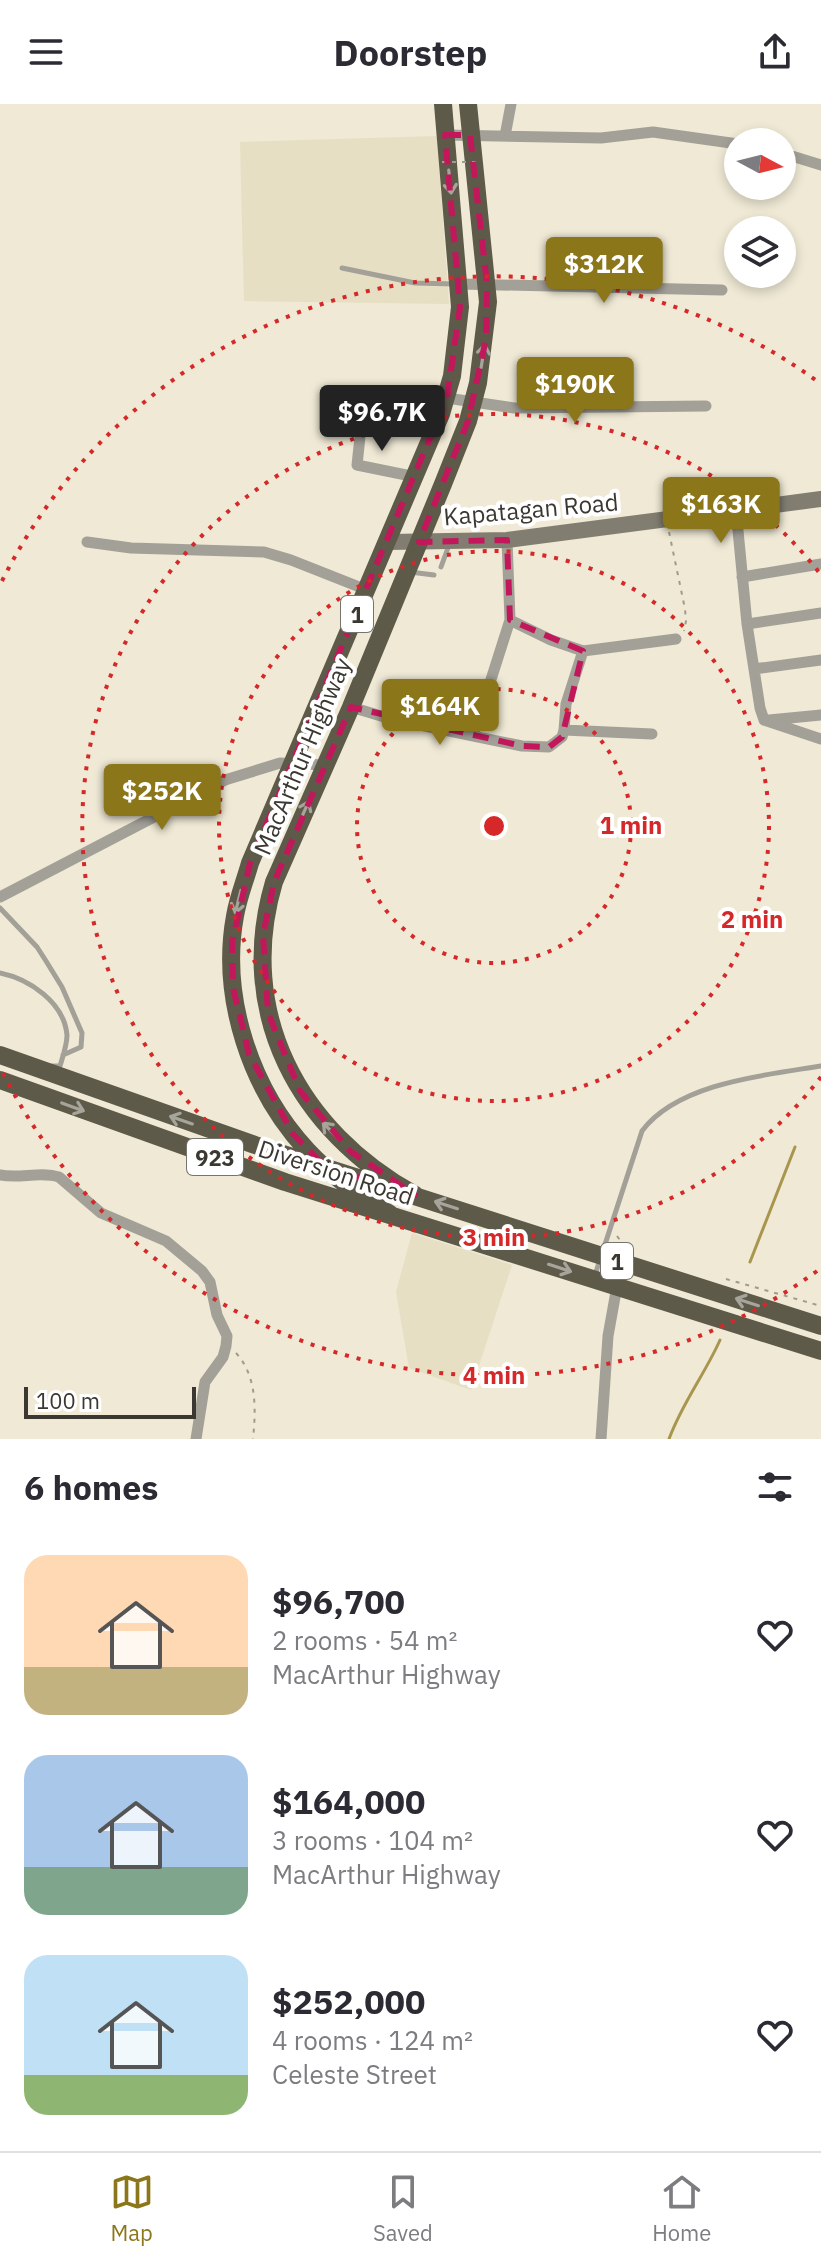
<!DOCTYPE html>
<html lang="en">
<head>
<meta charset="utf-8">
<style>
  body { margin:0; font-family:"IBM Plex Sans",sans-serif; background:#f2f2f3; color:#2b2b33; height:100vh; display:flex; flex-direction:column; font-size:30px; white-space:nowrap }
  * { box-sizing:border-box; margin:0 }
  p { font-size:26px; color:#7c7c81 }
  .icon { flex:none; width:44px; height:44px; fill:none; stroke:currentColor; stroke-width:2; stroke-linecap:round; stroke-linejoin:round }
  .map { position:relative; height:1335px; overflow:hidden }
  .details { display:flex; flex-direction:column; background:#fff; flex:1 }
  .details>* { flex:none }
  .needle { width:52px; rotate:97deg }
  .controls { position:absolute; left:724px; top:24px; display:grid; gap:16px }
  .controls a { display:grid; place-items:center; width:72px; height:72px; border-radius:50%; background:#fff; box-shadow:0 4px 12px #0003; font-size:40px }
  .scale { position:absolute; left:24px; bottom:20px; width:172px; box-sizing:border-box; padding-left:8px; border:4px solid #3a3830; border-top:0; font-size:22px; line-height:28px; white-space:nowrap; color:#3a3830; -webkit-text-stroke:6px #fff; paint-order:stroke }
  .price { position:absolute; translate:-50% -68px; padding:0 18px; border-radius:8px; background:#8c761a; color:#fff; font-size:26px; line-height:52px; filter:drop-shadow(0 2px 4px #0008) }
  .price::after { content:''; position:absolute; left:50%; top:48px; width:24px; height:18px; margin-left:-12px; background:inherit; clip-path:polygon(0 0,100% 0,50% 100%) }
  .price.on { background:#222; color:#fff }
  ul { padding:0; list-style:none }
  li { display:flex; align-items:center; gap:24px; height:200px; padding:0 24px }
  li span { display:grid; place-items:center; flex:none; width:224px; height:160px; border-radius:24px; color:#555 }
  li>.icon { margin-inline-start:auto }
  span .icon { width:96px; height:96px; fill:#fffc; stroke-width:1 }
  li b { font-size:34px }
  h2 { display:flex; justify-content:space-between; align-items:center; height:96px; padding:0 24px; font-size:34px }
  header { display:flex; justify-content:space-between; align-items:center; height:104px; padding:0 24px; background:#fff; font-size:36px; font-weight:700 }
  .tabs { display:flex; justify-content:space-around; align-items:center; height:112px; border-top:2px solid #e1e1e2; background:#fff; font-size:22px; color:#7c7c81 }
  .tabs a { display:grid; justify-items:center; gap:4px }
  .tabs .on { color:#8c761a }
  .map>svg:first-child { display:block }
  .built { fill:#e6dfc3 }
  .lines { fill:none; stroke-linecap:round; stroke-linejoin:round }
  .stream { stroke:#a9964e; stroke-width:3 }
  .path { stroke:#a09c8d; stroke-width:2; stroke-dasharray:4 6; stroke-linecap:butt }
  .service { stroke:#a3a098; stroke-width:5 }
  .minor { stroke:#a3a098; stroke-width:11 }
  .secondary { stroke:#817d71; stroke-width:16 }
  .trunk { stroke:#5e5a4a; stroke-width:18 }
  .path-bridge { stroke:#a09c8d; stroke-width:2; stroke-dasharray:4 6; stroke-linecap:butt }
  .oneway { stroke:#a6a49b }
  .marked { fill:none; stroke:#c2185b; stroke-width:6; stroke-dasharray:16 10; stroke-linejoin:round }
  .ring { fill:none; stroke:#d62828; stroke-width:4; stroke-dasharray:4 8 }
  .labels { text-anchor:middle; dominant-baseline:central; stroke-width:8; stroke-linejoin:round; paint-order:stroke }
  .shield { fill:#fff; stroke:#75746e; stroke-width:2 }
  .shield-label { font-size:22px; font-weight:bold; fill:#3a3830 }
  .street-label { font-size:24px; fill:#3a3830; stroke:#fff }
  .centre { fill:#d62828; stroke:#fff; stroke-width:4 }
  .ring-label { font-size:24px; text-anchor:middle; font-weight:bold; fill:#d62828; stroke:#fff; stroke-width:8; stroke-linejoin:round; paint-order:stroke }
</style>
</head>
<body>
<header><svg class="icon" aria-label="menu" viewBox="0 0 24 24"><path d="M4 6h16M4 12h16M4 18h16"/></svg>Doorstep<svg class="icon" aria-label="share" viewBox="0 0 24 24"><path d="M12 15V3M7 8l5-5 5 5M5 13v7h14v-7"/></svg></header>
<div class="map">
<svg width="821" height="1335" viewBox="0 0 821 1335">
  <rect width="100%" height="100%" fill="#efe9d5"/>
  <path class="built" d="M437,32L449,200L244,197L240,38Z
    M412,1129L512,1161L471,1286L409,1264L396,1188Z"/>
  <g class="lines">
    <path class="stream" d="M750,1158L795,1043
      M669,1335C682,1299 705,1270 720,1236"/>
    <path class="path" d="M669,428L685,505L686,517L684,527
      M617,1132L625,1143
      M726,1175L821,1202
      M236,1249C257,1272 256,1305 253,1335"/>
    <path class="service" d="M342,164L415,179L455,180
      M441,463L449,441
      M410,468L434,471
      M0,804L37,843L46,857L62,883L82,929L81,943L63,951
      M0,869C29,875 64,898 67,931C67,941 63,952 60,962H52
      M595,1171L642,1027C678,979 765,971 821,962"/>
    <path class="minor" d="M445,31L601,34L653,28L738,40
      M505,32L511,0
      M782,49L821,61
      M460,180L722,186
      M447,294L514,304L706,302
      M362,314L357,361L416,373
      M736,406L747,520L760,604L764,616
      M87,438L131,444L264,448L291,456L367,486
      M742,473L821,460
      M510,516L551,536L583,547L676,535
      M747,520L821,509
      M583,547L566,600L564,626L652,630
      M754,565L821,556
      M351,603L391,615L522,642L549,643L562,633L564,626
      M764,616L821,635
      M769,616L821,611
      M473,632L510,516L507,436
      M0,793L225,676L280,659L325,661
      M0,1071C20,1075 40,1067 59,1073L101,1109L166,1137L202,1167L210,1178L217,1211L227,1232L226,1242L223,1253L205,1278L196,1335
      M601,1335L608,1232L617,1182"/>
    <path class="secondary" d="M389,438L507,436L821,395"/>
    <path class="trunk" d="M0,951L255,1041L821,1222
      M0,976L285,1078L821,1247
      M415,1091C299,1027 235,909 274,778L351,603L443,380L468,317L478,279L488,198L468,0
      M390,1110C360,1092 331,1072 307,1046C251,986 220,894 235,812C238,794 245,777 250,759L441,310L452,272L460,203L443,0"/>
    <path class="path-bridge" d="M442,58H479"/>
  </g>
  <defs><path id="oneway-shaft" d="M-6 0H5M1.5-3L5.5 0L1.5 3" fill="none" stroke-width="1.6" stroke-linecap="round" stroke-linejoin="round" transform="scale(2)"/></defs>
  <g class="oneway">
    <use href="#oneway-shaft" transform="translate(450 78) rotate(84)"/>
    <use href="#oneway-shaft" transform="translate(483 252) rotate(-81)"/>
    <use href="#oneway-shaft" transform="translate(304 708) rotate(-66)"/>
    <use href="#oneway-shaft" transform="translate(238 798) rotate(104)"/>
    <use href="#oneway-shaft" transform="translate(73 1003) rotate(20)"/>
    <use href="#oneway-shaft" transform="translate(181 1016) rotate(-161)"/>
    <use href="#oneway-shaft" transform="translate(331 1027) rotate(-134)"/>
    <use href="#oneway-shaft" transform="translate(446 1101) rotate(-162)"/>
    <use href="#oneway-shaft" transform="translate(560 1164) rotate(18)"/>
    <use href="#oneway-shaft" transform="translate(747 1198) rotate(-162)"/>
  </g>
  <path class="marked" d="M445,31H470L487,180L486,235L468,317L419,438L507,436L510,516L583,547L562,633L549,643L522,642L351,603L274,778L263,831L268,909L300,987L350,1047L415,1091L325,1063L293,1030L249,950L233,884L232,839L250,759L447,294L460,203Z"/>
  <g class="ring">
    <circle cx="494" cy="722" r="137"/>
    <circle cx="494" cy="722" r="275"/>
    <path d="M821 973A412 412 0 1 1 821 471"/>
    <path d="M817 1167A550 550 0 0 1 2 967M2 477A550 550 0 0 1 817 277"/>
  </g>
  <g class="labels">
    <g class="shield">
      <rect x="341" y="492" width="32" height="36" rx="6"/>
      <rect x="187" y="1035" width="56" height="36" rx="6"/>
      <rect x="601" y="1139" width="32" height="36" rx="6"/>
    </g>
    <g class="shield-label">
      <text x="357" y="510">1</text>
      <text x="215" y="1053">923</text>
      <text x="617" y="1157">1</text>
    </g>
    <g class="street-label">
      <text transform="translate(531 405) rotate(-5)">Kapatagan Road</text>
      <text transform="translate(302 652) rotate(-67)">MacArthur Highway</text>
      <text transform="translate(336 1068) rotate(18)">Diversion Road</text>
    </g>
  </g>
  <circle cx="494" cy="722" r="12" class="centre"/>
  <g class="ring-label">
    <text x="631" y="730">1 min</text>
    <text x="752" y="824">2 min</text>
    <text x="494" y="1142">3 min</text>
    <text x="494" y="1280">4 min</text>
  </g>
</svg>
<div class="controls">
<a><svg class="needle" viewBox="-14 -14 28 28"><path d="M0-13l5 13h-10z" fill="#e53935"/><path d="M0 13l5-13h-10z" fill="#7c7c81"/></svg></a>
<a><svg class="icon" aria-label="layers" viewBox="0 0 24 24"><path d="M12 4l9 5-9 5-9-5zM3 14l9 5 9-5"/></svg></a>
</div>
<div class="scale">100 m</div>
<b class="price" style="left:604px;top:201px">$312K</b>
<b class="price" style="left:575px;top:321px">$190K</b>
<b class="price on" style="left:382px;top:349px">$96.7K</b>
<b class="price" style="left:721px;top:441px">$163K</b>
<b class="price" style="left:440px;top:643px">$164K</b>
<b class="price" style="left:162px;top:728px">$252K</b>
</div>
<section class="details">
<h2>6 homes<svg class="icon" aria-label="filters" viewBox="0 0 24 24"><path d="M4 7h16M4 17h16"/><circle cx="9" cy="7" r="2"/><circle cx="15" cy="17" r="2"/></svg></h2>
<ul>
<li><span style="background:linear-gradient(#ffd9b3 70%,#c2b280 0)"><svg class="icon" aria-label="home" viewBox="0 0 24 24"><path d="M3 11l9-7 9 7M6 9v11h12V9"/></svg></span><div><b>$96,700</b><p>2 rooms · 54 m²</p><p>MacArthur Highway</p></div><svg class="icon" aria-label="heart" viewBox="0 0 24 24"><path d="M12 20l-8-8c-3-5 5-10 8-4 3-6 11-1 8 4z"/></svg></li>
<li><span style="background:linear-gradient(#a9c7e8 70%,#7fa58c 0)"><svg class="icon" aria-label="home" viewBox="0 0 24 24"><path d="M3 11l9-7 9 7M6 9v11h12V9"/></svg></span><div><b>$164,000</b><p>3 rooms · 104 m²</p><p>MacArthur Highway</p></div><svg class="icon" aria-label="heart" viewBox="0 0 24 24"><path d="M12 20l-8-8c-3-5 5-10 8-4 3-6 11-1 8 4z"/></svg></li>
<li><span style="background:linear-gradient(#bfe0f5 75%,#8fb573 0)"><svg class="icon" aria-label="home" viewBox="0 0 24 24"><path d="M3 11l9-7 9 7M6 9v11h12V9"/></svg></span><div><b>$252,000</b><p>4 rooms · 124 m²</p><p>Celeste Street</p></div><svg class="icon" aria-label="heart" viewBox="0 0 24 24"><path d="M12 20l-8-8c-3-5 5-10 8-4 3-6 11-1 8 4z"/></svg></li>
</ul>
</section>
<nav class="tabs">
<a class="on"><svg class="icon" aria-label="map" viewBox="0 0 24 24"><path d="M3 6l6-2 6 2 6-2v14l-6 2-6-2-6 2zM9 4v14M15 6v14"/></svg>Map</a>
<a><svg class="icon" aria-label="saved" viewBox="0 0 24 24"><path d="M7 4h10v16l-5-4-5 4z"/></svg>Saved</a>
<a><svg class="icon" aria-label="home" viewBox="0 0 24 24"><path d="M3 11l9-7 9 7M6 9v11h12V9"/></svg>Home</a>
</nav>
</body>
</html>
